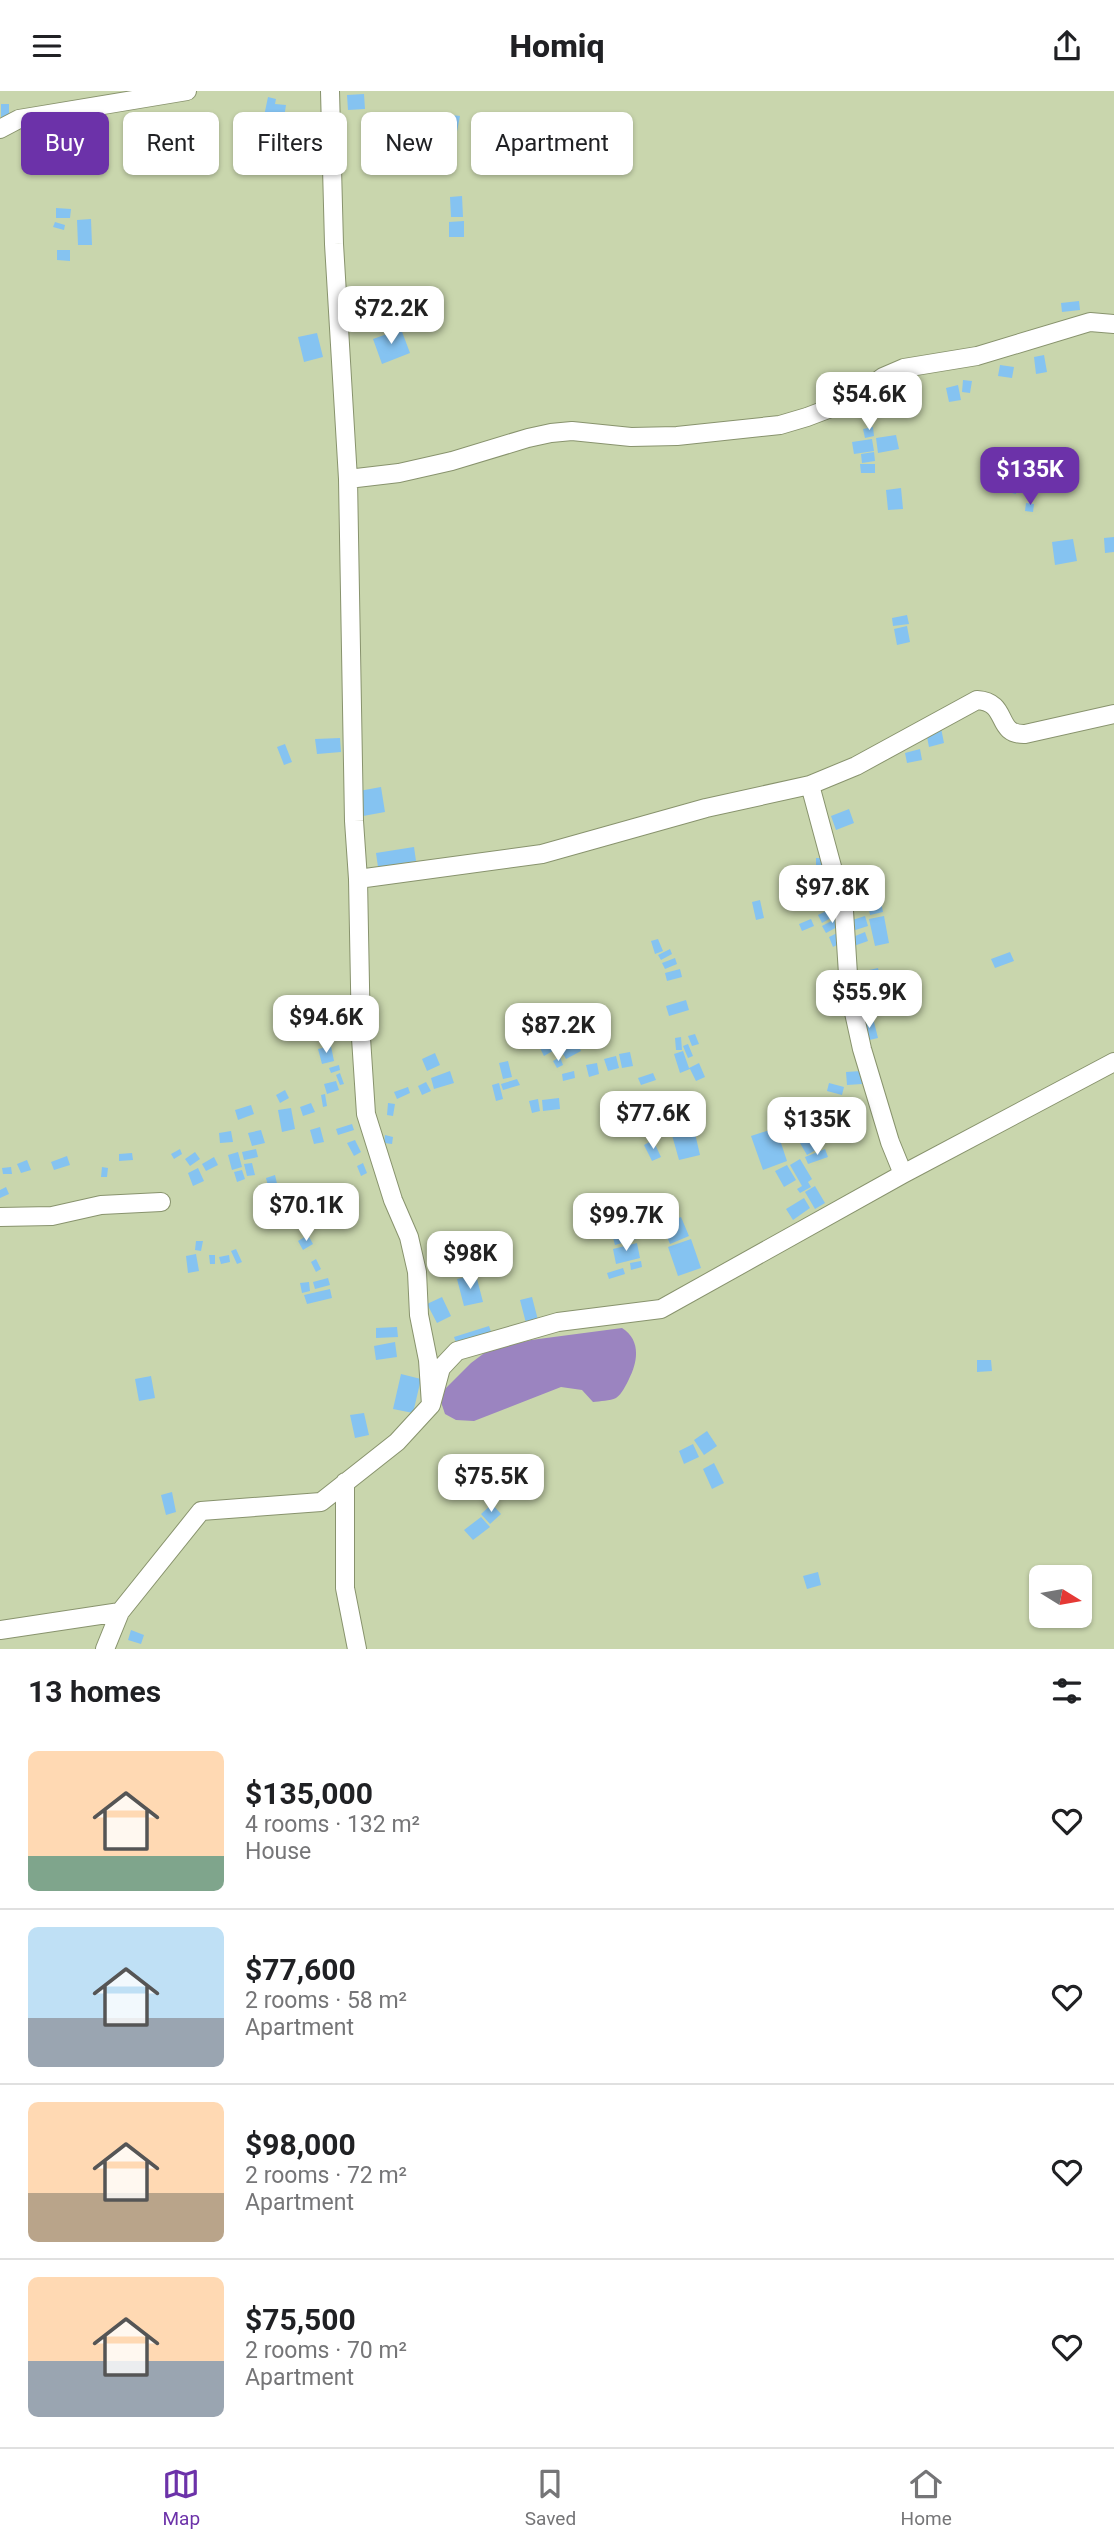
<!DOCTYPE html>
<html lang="en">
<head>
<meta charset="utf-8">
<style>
  body { margin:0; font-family:Roboto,sans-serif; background:#f6f6f6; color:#202124; height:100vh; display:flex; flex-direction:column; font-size:26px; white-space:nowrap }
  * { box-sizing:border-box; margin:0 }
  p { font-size:23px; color:#757577 }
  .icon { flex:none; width:38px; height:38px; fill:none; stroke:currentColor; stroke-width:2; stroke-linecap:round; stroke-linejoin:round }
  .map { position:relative; height:1558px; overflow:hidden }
  .drawer { display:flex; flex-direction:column; background:#fff; flex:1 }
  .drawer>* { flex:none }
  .banner { position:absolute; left:21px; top:21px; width:700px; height:63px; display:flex; gap:14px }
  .needle { width:46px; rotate:101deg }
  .controls { position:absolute; left:1029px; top:1474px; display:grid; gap:14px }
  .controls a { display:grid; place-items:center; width:63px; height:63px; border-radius:10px; background:#fff; box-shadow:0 2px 5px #0004; font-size:35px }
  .price { position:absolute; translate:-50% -60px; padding:0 16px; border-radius:14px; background:#fff; color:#222; font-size:23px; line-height:46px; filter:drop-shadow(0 2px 4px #0008) }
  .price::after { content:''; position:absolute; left:50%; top:42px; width:21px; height:16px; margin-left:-10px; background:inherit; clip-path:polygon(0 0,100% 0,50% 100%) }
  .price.selected { background:#6c32a9; color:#fff }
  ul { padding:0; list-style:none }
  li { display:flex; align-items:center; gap:21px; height:175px; padding:0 28px }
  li+li { border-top:2px solid #e0e0e0 }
  li span { display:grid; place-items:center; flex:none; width:196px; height:140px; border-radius:10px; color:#555 }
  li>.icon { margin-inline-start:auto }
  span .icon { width:84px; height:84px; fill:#fffc; stroke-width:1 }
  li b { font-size:30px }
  h2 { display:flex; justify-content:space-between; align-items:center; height:84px; padding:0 28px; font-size:30px }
  .pill { padding:0 24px; border-radius:10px; background:#fff; box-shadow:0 2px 5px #0004; font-size:24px; line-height:63px }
  .pill.selected { background:#6c32a9; color:#fff }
  header { display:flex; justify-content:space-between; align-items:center; height:91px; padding:0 28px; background:#fff; font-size:32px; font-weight:800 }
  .tabs { display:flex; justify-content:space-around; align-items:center; height:98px; border-top:2px solid #e0e0e0; background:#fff; font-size:19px; color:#757577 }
  .tabs a { display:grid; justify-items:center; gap:4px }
  .tabs .selected { color:#6c32a9 }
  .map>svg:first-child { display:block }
  .water { fill:#9b84c0 }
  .building { fill:#85c3f1 }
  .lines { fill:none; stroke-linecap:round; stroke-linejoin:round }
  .minor-casing { stroke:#88936d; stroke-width:20 }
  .minor { stroke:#fff; stroke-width:18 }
</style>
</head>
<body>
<header><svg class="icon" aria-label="menu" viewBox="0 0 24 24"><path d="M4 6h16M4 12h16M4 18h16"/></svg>Homiq<svg class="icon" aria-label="share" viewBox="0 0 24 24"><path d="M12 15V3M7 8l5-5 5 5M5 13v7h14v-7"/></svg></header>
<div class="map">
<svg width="1114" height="1558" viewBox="0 0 1114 1558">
  <rect width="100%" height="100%" fill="#c9d6ad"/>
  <path class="water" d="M622,1237C641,1249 638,1270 629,1288C626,1294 622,1303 616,1307C610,1310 600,1310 593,1311L582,1299L561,1296L474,1330L456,1329L445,1323L441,1311L443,1300L471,1272L487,1260L531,1249Z"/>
  <path class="building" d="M364,3L365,18L348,19L347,4Z
    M268,6L276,8L275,13L286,14L284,27L264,25Z
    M1,13H9V26H1Z
    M292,21L303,24L302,30L310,31L308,42L296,40V36L289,35Z
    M451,24L460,25L455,51L447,50Z
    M462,105L463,126H451L450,106Z
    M56,117L71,118L70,127H56Z
    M91,128L92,154H78L77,129Z
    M464,130V146H449V131Z
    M55,131L65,134L64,139L53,136Z
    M57,159H70V170L57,169Z
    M1079,210L1080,219L1062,221L1061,212Z
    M401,238L410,262L382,273L373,248Z
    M317,242L323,266L304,271L298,246Z
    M1044,264L1047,281L1036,283L1034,266Z
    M1000,274L1014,276L1012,287L998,285Z
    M963,289L972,290L970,302L962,301Z
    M958,294L961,309L949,311L946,297Z
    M873,336L874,345L865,347L863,338Z
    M896,344L899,358L878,362L876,347Z
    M872,348L874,360L854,363L852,351Z
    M1011,358L1012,369L998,371L996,360Z
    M874,361L875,370L862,372L861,363Z
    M1011,371V379L998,381L997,373Z
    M860,373H875V382H861Z
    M1005,391L1018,393L1016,403L1003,400Z
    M901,397L903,418L888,419L886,399Z
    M1026,412L1034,413L1033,421L1025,420Z
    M1114,446V461L1105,462L1104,447Z
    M1073,448L1077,470L1055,474L1052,451Z
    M907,524L909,533L893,535L892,527Z
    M907,535L910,551L897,554L894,538Z
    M941,637L944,652L929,656L926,641Z
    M340,647L341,661L317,663L315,648Z
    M285,653L292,671L284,674L277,656Z
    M920,658L922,669L907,672L905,662Z
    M381,696L385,721L363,725L359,700Z
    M849,718L854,732L836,739L831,725Z
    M414,756L416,770L378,776L376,762Z
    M816,767H826V777L816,778Z
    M833,789L837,802L821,808L817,795Z
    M859,795L861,803L846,808L843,800Z
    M878,795L883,821L870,824L865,797Z
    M813,798L818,812L810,816L804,802Z
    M801,801L805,812L796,816L791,805Z
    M760,809L764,827L756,829L752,811Z
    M834,816L838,823L822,832L818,824Z
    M865,825L868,835L849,841L846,831Z
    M884,825L889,852L875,855L869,828Z
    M837,827L841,834L826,842L822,835Z
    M811,828L814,835L802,840L799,833Z
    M839,841L843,851L833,856L829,846Z
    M865,841L868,850L851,856L848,848Z
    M658,848L663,860L655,863L651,850Z
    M670,858L672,863L661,869L658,864Z
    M1010,861L1014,870L995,877L991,868Z
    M675,867L677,873L665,878L662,872Z
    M878,877L885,906L872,909L865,880Z
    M680,878L682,886L667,890L665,882Z
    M686,909L689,919L669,925L666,915Z
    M873,927L878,947L865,950L861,930Z
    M695,943L699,953L692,955L688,945Z
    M681,946L682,959H676L675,947Z
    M550,949L556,958L544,965L539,955Z
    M577,952L581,960L566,968L562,961Z
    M688,953L693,965L688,967L683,955Z
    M331,955L334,970L322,973L318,958Z
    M683,960L689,977L699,972L705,986L696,990L690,978L680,982L674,963Z
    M630,961L633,975L622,977L619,963Z
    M435,962L440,974L427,980L422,968Z
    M616,965L619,977L608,980L604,968Z
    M560,966L563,974L557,977L553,970Z
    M508,970L512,986L503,988L499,972Z
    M597,972L599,983L589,986L586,974Z
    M339,974L340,979L331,982L329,977Z
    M450,980L454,992L434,998L431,987Z
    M574,980L575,987L563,990L562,983Z
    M861,980L862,993L847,994L846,981Z
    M340,982L344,993L340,994L336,984Z
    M653,982L656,989L641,994L638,987Z
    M517,988L520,994L503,999L501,993Z
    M336,990L339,999L327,1003L324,993Z
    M426,991L431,1000L422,1004L418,995Z
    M499,992L503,1008L496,1010L492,994Z
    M829,992L844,996L842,1004L827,1000Z
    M408,996L410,1002L397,1008L394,1001Z
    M285,999L289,1007L280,1012L276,1004Z
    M325,1003L327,1015L323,1016L321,1004Z
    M559,1007L560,1018L543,1020L542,1009Z
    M538,1008L540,1020L532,1022L529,1010Z
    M311,1012L315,1021L303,1025L300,1016Z
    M388,1012L395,1013L393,1025L387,1024Z
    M251,1014L254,1023L238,1029L235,1019Z
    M291,1017L295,1038L282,1041L278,1019Z
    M818,1025L824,1039L818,1042L811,1028Z
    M352,1033L354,1039L338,1044L336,1038Z
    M320,1036L324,1051L314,1053L310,1039Z
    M776,1037L787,1070L763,1079L751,1045Z
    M694,1038L700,1064L679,1069L672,1044Z
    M790,1038H806V1045L790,1044Z
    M261,1039L265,1052L252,1055L248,1042Z
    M231,1040L233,1051L220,1052L219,1042Z
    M385,1044L393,1046L392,1053L384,1052Z
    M812,1046L819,1057L807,1064L800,1052Z
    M355,1049L361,1061L354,1065L347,1052Z
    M653,1049L661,1066L652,1070L644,1054Z
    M180,1058L182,1063L174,1068L171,1063Z
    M256,1058L258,1066L244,1069L242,1061Z
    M825,1058L828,1066L808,1073L805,1066Z
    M195,1061L200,1068L190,1075L185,1068Z
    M238,1061L242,1076L232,1079L228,1064Z
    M132,1062L133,1069L119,1070V1063Z
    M67,1065L70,1074L54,1079L51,1071Z
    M214,1066L218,1074L206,1080L202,1073Z
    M800,1068L812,1088L808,1091L811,1096L800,1102L797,1098L802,1095L790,1074Z
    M27,1069L31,1079L21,1082L17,1073Z
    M252,1072L255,1084L247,1085L244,1073Z
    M363,1072L367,1082L361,1085L357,1075Z
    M787,1074L796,1089L784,1096L775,1080Z
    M11,1076L12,1083H3L2,1077Z
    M102,1076L108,1077L107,1086H101Z
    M198,1077L204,1090L193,1095L188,1082Z
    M242,1079L245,1088L237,1091L234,1081Z
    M275,1084L278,1097L269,1099L266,1087Z
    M815,1095L825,1112L815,1118L805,1101Z
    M6,1096L9,1103L0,1107V1099Z
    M804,1107L810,1117L793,1129L786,1118Z
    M681,1126L689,1145L670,1153L662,1134Z
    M631,1130L636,1148L615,1154L610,1136Z
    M308,1144L313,1153L303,1159L298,1150Z
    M691,1148L701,1177L678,1185L668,1156Z
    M196,1150H203L201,1160L195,1159Z
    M637,1152L640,1167L616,1173L613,1158Z
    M236,1158L242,1171L237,1173L231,1160Z
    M196,1163L199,1180L188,1182L186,1165Z
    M209,1164H215V1173H210Z
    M229,1164L230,1171L221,1173L219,1166Z
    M316,1168L321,1178L316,1181L311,1171Z
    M641,1170L642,1176L631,1179L630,1172Z
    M623,1177L625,1183L609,1188L607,1182Z
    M476,1184L483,1211L464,1215L457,1188Z
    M328,1187L330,1194L315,1198L313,1191Z
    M309,1191L310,1200L302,1202L300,1192Z
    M330,1198L332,1207L307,1213L304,1204Z
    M442,1206L451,1225L437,1232L427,1213Z
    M532,1206L538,1229L526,1232L520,1209Z
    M489,1235L493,1246L458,1257L454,1246Z
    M397,1236L398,1246L376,1247V1237Z
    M395,1251L397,1266L376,1269L374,1255Z
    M977,1269H991L992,1280L977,1281Z
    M401,1283L421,1288L413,1322L393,1318Z
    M151,1285L155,1307L139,1310L135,1288Z
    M364,1322L369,1344L355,1347L350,1324Z
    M707,1340L717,1355L704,1364L694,1349Z
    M693,1353L699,1366L684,1373L679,1360Z
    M714,1372L724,1392L712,1398L703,1378Z
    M172,1401L176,1421L166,1424L161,1404Z
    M492,1413L501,1423L490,1433L481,1423Z
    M481,1426L490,1436L473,1449L464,1439Z
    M818,1481L821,1494L807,1498L803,1485Z
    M131,1539L144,1544L141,1553L128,1549Z"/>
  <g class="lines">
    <defs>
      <path id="minor" d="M330,0L334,153L348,388L354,730L358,788L361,947L366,1023L393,1109L409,1146L417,1181L419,1224L428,1269L431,1314
        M0,38L19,28L187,0
        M348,388L399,382L452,370L528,347L551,342L572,340L631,346L677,345L780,334L807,326L836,315L860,303L883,286L904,277L977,265L1090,231L1114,233
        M810,694L844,820L849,899L862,958L890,1051L903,1083
        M358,788L542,763L706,717L810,694L856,675L977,609C1010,611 994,644 1025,643L1114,623
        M0,1126L52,1125L101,1114L161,1111
        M345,1391V1497L357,1558
        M0,1539L120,1521L201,1420L321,1411L397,1351L431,1314L441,1277L457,1260L558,1231L661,1218L903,1083L1114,971
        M105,1558L120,1521"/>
    </defs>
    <use href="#minor" class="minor-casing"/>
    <use href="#minor" class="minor"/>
  </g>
</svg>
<div class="controls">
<a><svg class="needle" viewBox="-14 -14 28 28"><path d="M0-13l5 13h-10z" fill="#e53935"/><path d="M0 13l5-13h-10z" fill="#757577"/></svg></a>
</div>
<b class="price" style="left:391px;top:255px">$72.2K</b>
<b class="price" style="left:869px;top:341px">$54.6K</b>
<b class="price selected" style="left:1030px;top:416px">$135K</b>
<b class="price" style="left:832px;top:834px">$97.8K</b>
<b class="price" style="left:869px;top:939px">$55.9K</b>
<b class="price" style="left:326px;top:964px">$94.6K</b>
<b class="price" style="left:558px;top:972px">$87.2K</b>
<b class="price" style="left:653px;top:1060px">$77.6K</b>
<b class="price" style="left:817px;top:1066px">$135K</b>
<b class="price" style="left:306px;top:1152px">$70.1K</b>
<b class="price" style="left:626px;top:1162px">$99.7K</b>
<b class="price" style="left:470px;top:1200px">$98K</b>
<b class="price" style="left:491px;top:1423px">$75.5K</b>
<div class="banner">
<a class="pill selected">Buy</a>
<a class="pill">Rent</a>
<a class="pill">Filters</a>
<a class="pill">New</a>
<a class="pill">Apartment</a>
</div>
</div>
<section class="drawer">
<h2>13 homes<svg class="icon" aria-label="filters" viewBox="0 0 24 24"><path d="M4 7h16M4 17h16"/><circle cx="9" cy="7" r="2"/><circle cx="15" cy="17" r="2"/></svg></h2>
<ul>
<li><span style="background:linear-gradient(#ffd9b3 75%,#7fa58c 0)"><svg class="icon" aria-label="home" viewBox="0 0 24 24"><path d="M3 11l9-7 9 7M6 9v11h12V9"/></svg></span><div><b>$135,000</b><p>4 rooms · 132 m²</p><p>House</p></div><svg class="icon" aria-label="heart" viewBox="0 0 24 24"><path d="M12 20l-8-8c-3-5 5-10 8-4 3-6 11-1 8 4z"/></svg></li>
<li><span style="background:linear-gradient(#bfe0f5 65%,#9aa5b1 0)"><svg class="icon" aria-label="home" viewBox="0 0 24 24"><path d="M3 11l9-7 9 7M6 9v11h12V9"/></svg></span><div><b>$77,600</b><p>2 rooms · 58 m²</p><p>Apartment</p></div><svg class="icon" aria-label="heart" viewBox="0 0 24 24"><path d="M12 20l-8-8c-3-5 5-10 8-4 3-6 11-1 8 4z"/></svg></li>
<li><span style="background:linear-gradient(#ffd9b3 65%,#b9a48a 0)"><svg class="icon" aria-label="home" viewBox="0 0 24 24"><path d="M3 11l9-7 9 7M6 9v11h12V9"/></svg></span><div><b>$98,000</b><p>2 rooms · 72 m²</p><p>Apartment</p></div><svg class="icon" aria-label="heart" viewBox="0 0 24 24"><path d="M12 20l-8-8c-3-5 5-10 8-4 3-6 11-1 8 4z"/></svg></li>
<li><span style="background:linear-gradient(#ffd9b3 60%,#9aa5b1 0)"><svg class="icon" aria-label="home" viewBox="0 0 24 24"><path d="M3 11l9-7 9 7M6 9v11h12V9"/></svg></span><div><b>$75,500</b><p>2 rooms · 70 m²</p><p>Apartment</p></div><svg class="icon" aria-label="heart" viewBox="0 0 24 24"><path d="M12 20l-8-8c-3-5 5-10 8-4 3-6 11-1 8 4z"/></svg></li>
</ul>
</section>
<nav class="tabs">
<a class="selected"><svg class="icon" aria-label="map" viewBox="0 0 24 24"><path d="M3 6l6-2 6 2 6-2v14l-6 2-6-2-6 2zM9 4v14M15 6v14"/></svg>Map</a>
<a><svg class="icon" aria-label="saved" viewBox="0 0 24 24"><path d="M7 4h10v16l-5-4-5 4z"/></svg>Saved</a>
<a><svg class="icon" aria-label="home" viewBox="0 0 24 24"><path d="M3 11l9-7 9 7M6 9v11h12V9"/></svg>Home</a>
</nav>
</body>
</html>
